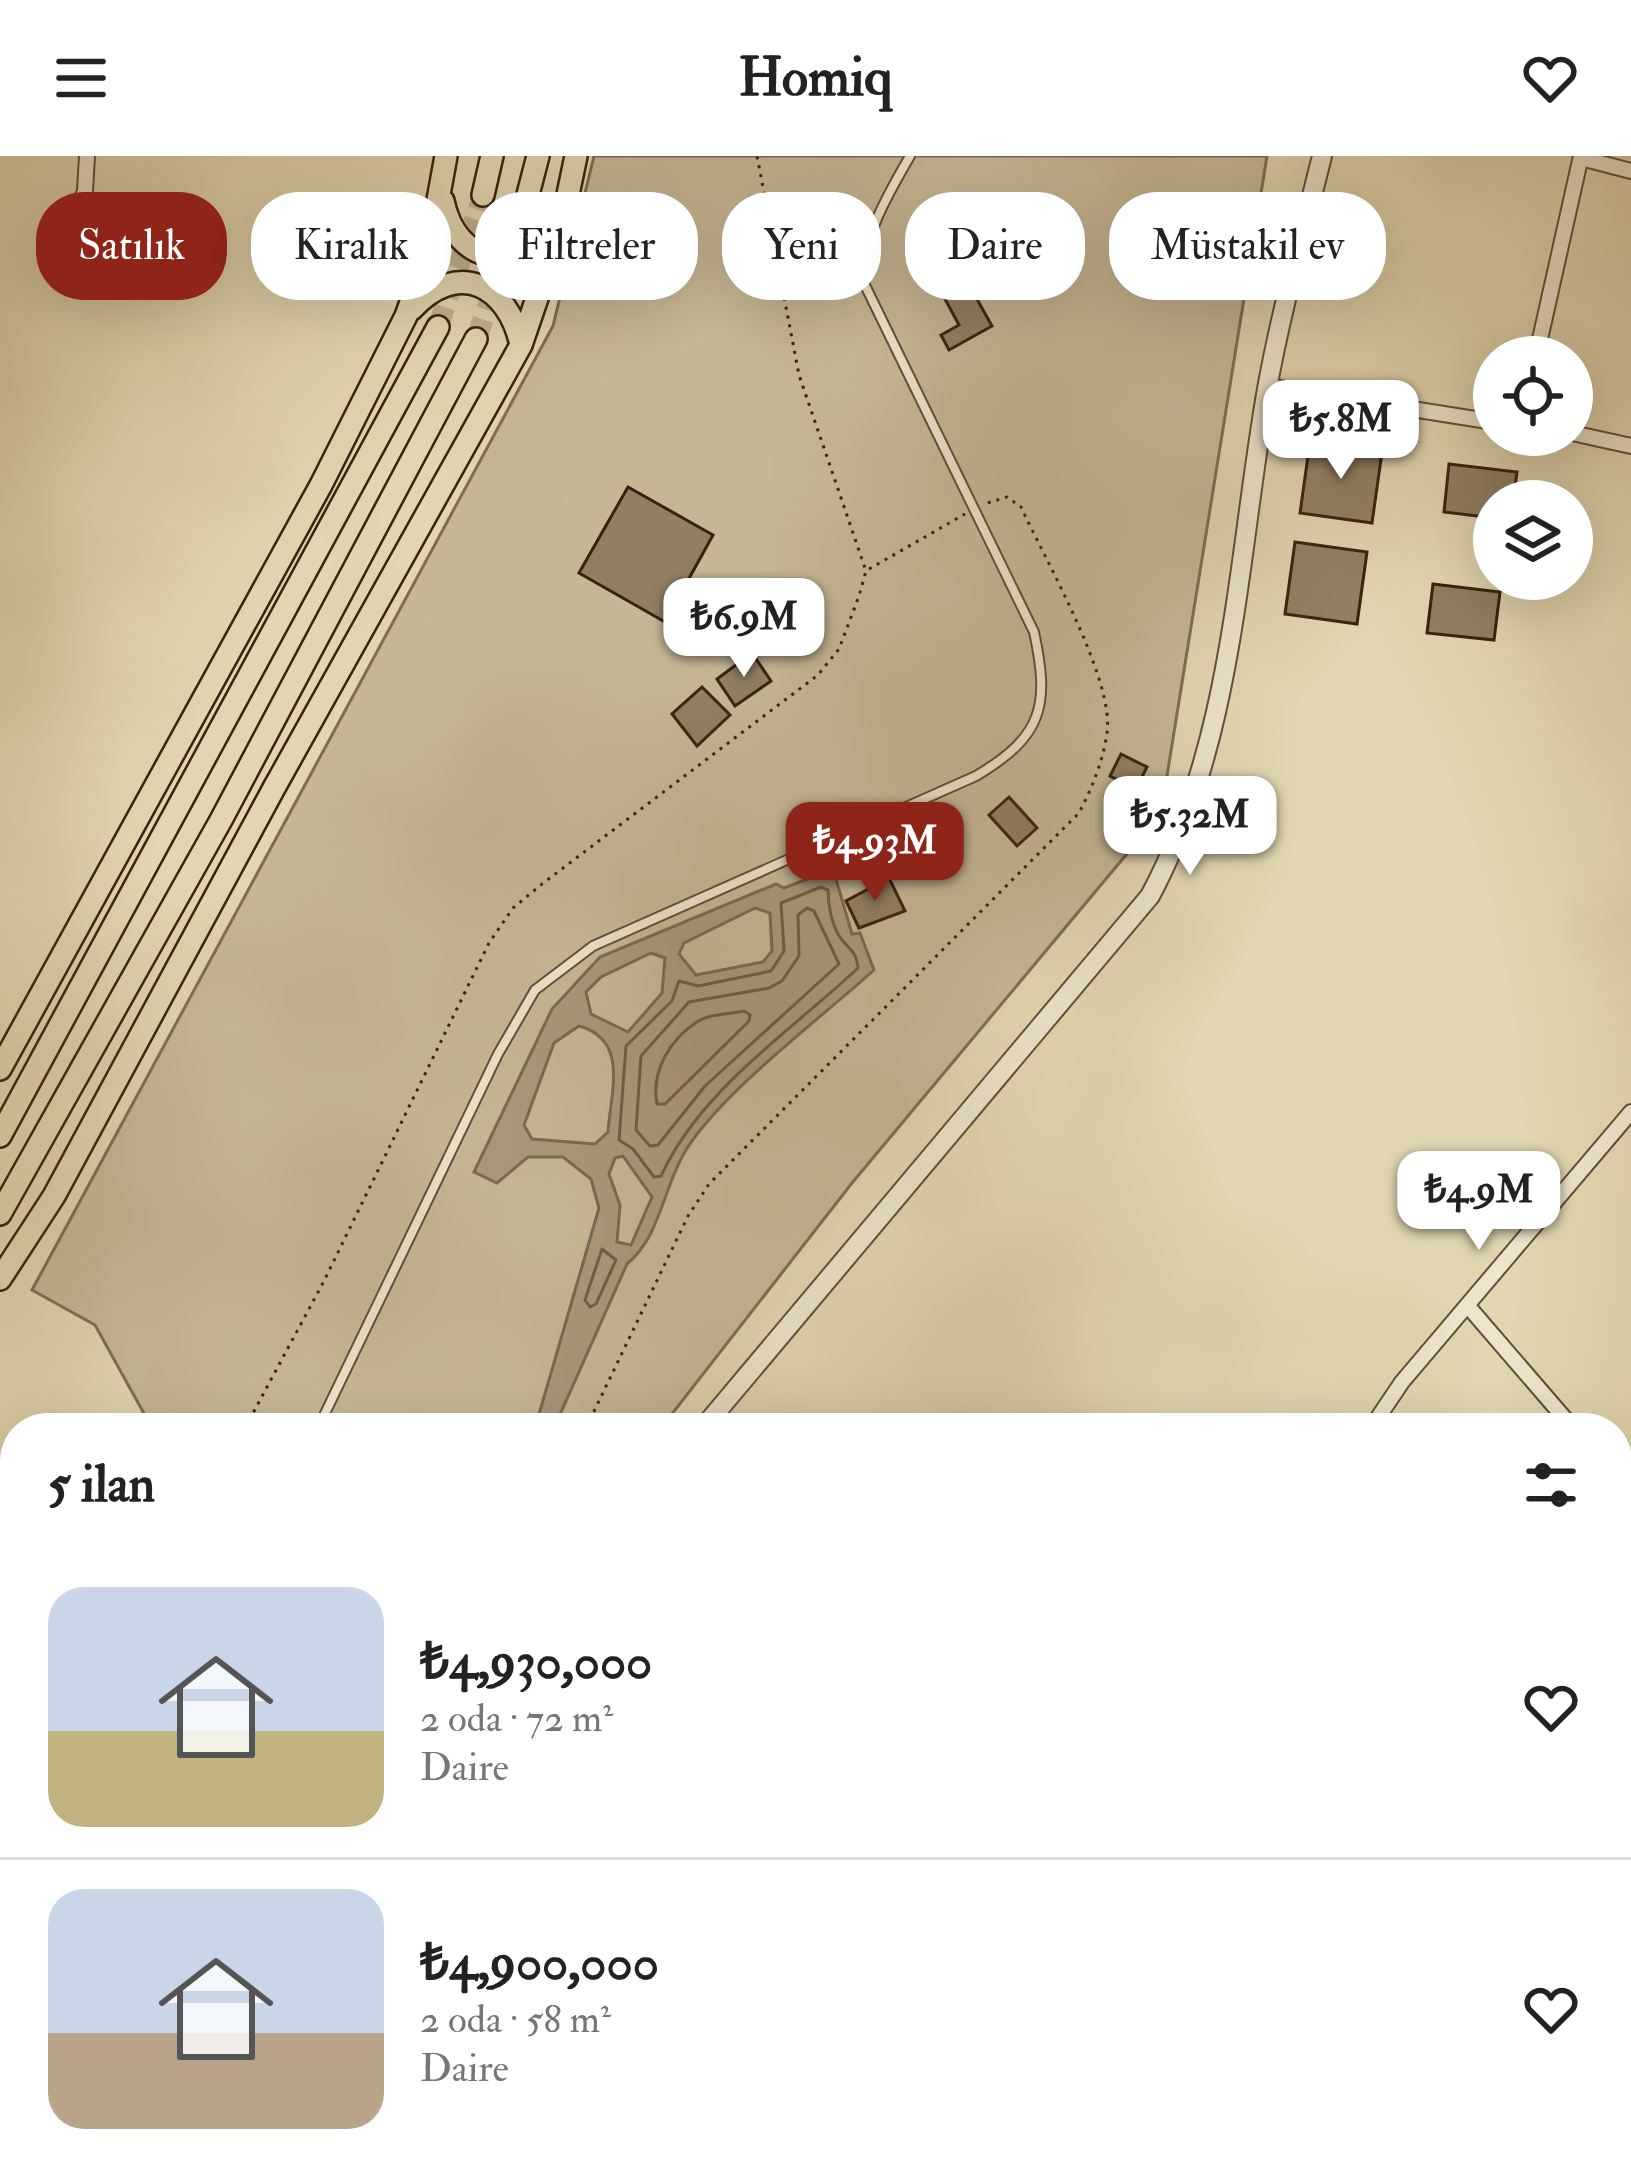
<!DOCTYPE html>
<html lang="tr">
<head>
<meta charset="utf-8">
<style>
  body { margin:0; font-family:"IM FELL Double Pica",serif; background:#f6f6f6; color:#222; height:100vh; display:flex; flex-direction:column; font-size:45px; white-space:nowrap }
  * { box-sizing:border-box; margin:0 }
  p { font-size:39px; color:#767676 }
  .icon { flex:none; width:66px; height:66px; fill:none; stroke:currentColor; stroke-width:2; stroke-linecap:round; stroke-linejoin:round }
  .map { position:relative; flex:1; overflow:hidden }
  .side { position:absolute; left:0px; top:1257px; width:1632px; height:768px; display:flex; flex-direction:column; background:#fff; border-radius:48px 48px 0 0; box-shadow:0 12px 48px #0002 }
  .side>* { flex:none }
  .guide { position:absolute; left:36px; top:36px; width:1560px; height:108px; display:flex; gap:24px }
  .fabs { position:absolute; left:1473px; top:180px; display:grid; gap:24px }
  .fabs a { display:grid; place-items:center; width:120px; height:120px; border-radius:50%; background:#fff; box-shadow:0 12px 48px #0002; font-size:60px }
  .price { position:absolute; translate:-50% -102px; padding:0 27px; border-radius:24px; background:#fff; color:#222; font-size:39px; line-height:78px; filter:drop-shadow(0 3px 6px #0008) }
  .price::after { content:''; position:absolute; left:50%; top:72px; width:36px; height:27px; margin-left:-18px; background:inherit; clip-path:polygon(0 0,100% 0,50% 100%) }
  .price.current { background:#8f2418; color:#fff }
  ul { padding:0; list-style:none }
  li { display:flex; align-items:center; gap:36px; height:300px; padding:0 48px }
  li+li { border-top:3px solid #e0e0e0 }
  li span { display:grid; place-items:center; flex:none; width:336px; height:240px; border-radius:36px; color:#555 }
  li>.icon { margin-inline-start:auto }
  span .icon { width:144px; height:144px; fill:#fffc; stroke-width:1 }
  li b { font-size:51px }
  h2 { display:flex; justify-content:space-between; align-items:center; height:144px; padding:0 48px; font-size:51px }
  .tag { padding:0 42px; border-radius:48px; background:#fff; box-shadow:0 12px 48px #0002; font-size:42px; line-height:108px }
  .tag.current { background:#8f2418; color:#fff }
  header { display:flex; justify-content:space-between; align-items:center; height:156px; padding:0 48px; background:#fff; font-size:54px; font-weight:800 }
  .map>svg:first-child { display:block }
  .green { fill:#c5b796; stroke:#806c54; stroke-width:3 }
  .water { fill:#a8987b; stroke:#7c6851; stroke-width:3; fill-rule:evenodd }
  .lines { fill:none; stroke-linecap:round; stroke-linejoin:round }
  .shore { stroke:#715c46; stroke-width:3 }
  .building { fill:#917f64; stroke:#3a2111; stroke-width:3 }
  .primary-tunnel { stroke:#c0b291; stroke-width:21; stroke-dasharray:21 10; stroke-linecap:butt }
  .service-casing { stroke:#644e39; stroke-width:12 }
  .minor-casing { stroke:#644e39; stroke-width:18 }
  .tertiary-casing { stroke:#644e39; stroke-width:22 }
  .secondary-casing { stroke:#3a2111; stroke-width:26 }
  .primary-casing { stroke:#3a2111; stroke-width:26 }
  .path { stroke:#3a2111; stroke-width:3; stroke-dasharray:3 6; stroke-linecap:butt }
  .service { stroke:#ece4cc; stroke-width:8 }
  .minor { stroke:#ece4cc; stroke-width:14 }
  .tertiary { stroke:#ece4cc; stroke-width:18 }
  .secondary { stroke:#ece4cc; stroke-width:21 }
  .primary { stroke:#e1d6b1; stroke-width:21 }
</style>
</head>
<body>
<header><svg class="icon" aria-label="menu" viewBox="0 0 24 24"><path d="M4 6h16M4 12h16M4 18h16"/></svg>Homiq<svg class="icon" aria-label="heart" viewBox="0 0 24 24"><path d="M12 20l-8-8c-3-5 5-10 8-4 3-6 11-1 8 4z"/></svg></header>
<div class="map">
<svg width="1631" height="2025" viewBox="0 0 1631 2025">
  <rect width="100%" height="100%" fill="#e1d6b1"/>
  <filter id="stains"><feTurbulence type="fractalNoise" baseFrequency=".00167" numOctaves="4"/><feColorMatrix values="0 0 0 0 .2 0 0 0 0 .09 0 0 0 0 .02 0 0 0 .5 -.17"/></filter>
  <radialGradient id="worn" r=".72"><stop offset=".6" stop-color="#630" stop-opacity="0"/><stop offset="1" stop-color="#630" stop-opacity=".3"/></radialGradient>
  <path class="green" d="M594,0H1267L1161,657L852,1027L661,1272H152L95,1169L32,1134L553,170Z
    M15,1469V2010H309L307,2025H0V1480Z"/>
  <path class="water" d="M833,713L852,778L860,777L874,814C821,862 722,936 686,994C663,1031 661,1080 627,1108L554,1272H535L599,1052L591,1023L563,1001H528L497,1027L474,1016L552,853L600,801L776,728L784,732ZM755,752L770,757L772,795L763,806L696,819L679,798L684,787ZM651,797L665,802L662,837L628,876L591,858L586,836L601,821ZM579,870C629,884 611,934 608,976L595,988L532,983L524,969L554,887ZM623,1000L652,1041L631,1089L617,1086L620,1049L609,1018L615,1002Z
    M0,1648L15,1654V1980L0,1987Z"/>
  <g class="lines">
    <path class="shore" d="M821,731L828,734C828,749 832,773 843,785C852,796 856,796 858,812C790,876 701,933 661,1020L654,1021L633,993L619,984L626,890L672,845L679,825L698,830L771,815L784,795L781,747Z
      M807,752L814,755L839,808L705,930L658,989L650,990L636,974L641,900L689,846L769,832L782,825L799,800L798,759Z
      M744,855L750,859L749,865L665,948H657C651,916 669,884 697,866C708,858 730,858 744,855Z
      M602,1093L616,1104L596,1148L590,1151L585,1144Z"/>
  </g>
  <path class="building" d="M764,69L771,105L740,111L734,74Z
    M946,86L960,118L931,131L917,99Z
    M969,129L992,170L949,194L941,179L959,169L945,143Z
    M1310,286L1382,296L1372,367L1300,357Z
    M1449,308L1517,316L1513,345H1494V362L1444,356Z
    M628,331L713,379L665,466L579,417Z
    M1295,386L1367,396L1357,468L1285,458Z
    M1433,428L1500,436L1494,484L1427,477Z
    M752,497L771,525L735,550L717,523Z
    M702,531L730,559L697,590L672,558Z
    M1121,598L1147,611L1136,633L1110,620Z
    M1009,641L1037,672L1017,690L989,659Z
    M889,722L905,755L859,772L846,745Z
    M1617,1366L1631,1383V1438L1617,1449Z
    M1617,1714L1631,1721V1791L1617,1784Z
    M947,2010H1025L1015,2025L938,2024Z
    M1471,2010H1527L1519,2025H1464Z"/>
  <g class="lines">
    <path class="primary-tunnel" d="M438,171L483,39
      M476,183L525,50"/>
    <defs>
      <path id="service" d="M318,1272L498,898L535,834L593,790L976,620C1043,580 1050,550 1034,476L862,123C865,77 887,40 910,0
        M0,1509L15,1498"/>
      <path id="minor" d="M1581,2L1631,15
        M54,112L85,35L87,0
        M1536,201L1581,0
        M1268,230L1494,266
        M1572,277L1631,290
        M1467,1149L1573,1272
        M1371,1272L1402,1226L1631,956
        M1617,1322L1631,1338
        M1617,1977L1631,1984
        M505,2010L538,2025
        M926,2025L933,2010"/>
      <path id="tertiary" d="M703,1272L1150,740C1234,583 1237,405 1267,233C1281,155 1303,77 1322,0
        M326,2025L328,2010"/>
      <path id="secondary" d="M1617,1526L1631,1513
        M1617,1579L1631,1564
        M1326,2025L1334,2010
        M1369,2025L1377,2010"/>
      <path id="primary" d="M483,39L492,0
        M443,45C457,111 515,114 559,74
        M525,50L538,0
        M412,153C458,103 508,129 521,189
        M0,913L321,329L406,160L428,99L446,0
        M0,980L438,171
        M0,1058L221,664L476,183
        M0,1123L54,1040L274,632L521,189L561,72L576,0"/>
    </defs>
    <use href="#service" class="service-casing"/>
    <use href="#minor" class="minor-casing"/>
    <use href="#tertiary" class="tertiary-casing"/>
    <use href="#secondary" class="secondary-casing"/>
    <use href="#primary" class="primary-casing"/>
    <path class="path" d="M869,413L965,358
      M245,1272L324,1125L489,787L513,752L542,728L818,519L839,493L859,440L866,415L799,219L757,0
      M586,1272L688,1060L709,1028L1079,657C1092,632 1103,605 1107,577C1115,525 1045,403 1021,351L1007,341L984,348
      M0,1459L15,1448
      M235,2025L238,2010"/>
    <use href="#service" class="service"/>
    <use href="#minor" class="minor"/>
    <use href="#tertiary" class="tertiary"/>
    <use href="#secondary" class="secondary"/>
    <use href="#primary" class="primary"/>
  </g>
  <rect width="100%" height="100%" filter="url(#stains)"/>
  <rect width="100%" height="100%" fill="url(#worn)"/>
</svg>
<div class="fabs">
<a><svg class="icon" aria-label="locate" viewBox="0 0 24 24"><circle cx="12" cy="12" r="6"/><path d="M12 2v4M12 18v4M2 12h4M18 12h4"/></svg></a>
<a><svg class="icon" aria-label="layers" viewBox="0 0 24 24"><path d="M12 4l9 5-9 5-9-5zM3 14l9 5 9-5"/></svg></a>
</div>
<b class="price" style="left:1341px;top:326px">₺5.8M</b>
<b class="price" style="left:744px;top:524px">₺6.9M</b>
<b class="price" style="left:1190px;top:722px">₺5.32M</b>
<b class="price current" style="left:875px;top:748px">₺4.93M</b>
<b class="price" style="left:1479px;top:1097px">₺4.9M</b>
<div class="guide">
<a class="tag current">Satılık</a>
<a class="tag">Kiralık</a>
<a class="tag">Filtreler</a>
<a class="tag">Yeni</a>
<a class="tag">Daire</a>
<a class="tag">Müstakil ev</a>
</div>
<section class="side">
<h2>5 ilan<svg class="icon" aria-label="filters" viewBox="0 0 24 24"><path d="M4 7h16M4 17h16"/><circle cx="9" cy="7" r="2"/><circle cx="15" cy="17" r="2"/></svg></h2>
<ul>
<li><span style="background:linear-gradient(#c9d6e8 60%,#c2b280 0)"><svg class="icon" aria-label="home" viewBox="0 0 24 24"><path d="M3 11l9-7 9 7M6 9v11h12V9"/></svg></span><div><b>₺4,930,000</b><p>2 oda · 72 m²</p><p>Daire</p></div><svg class="icon" aria-label="heart" viewBox="0 0 24 24"><path d="M12 20l-8-8c-3-5 5-10 8-4 3-6 11-1 8 4z"/></svg></li>
<li><span style="background:linear-gradient(#c9d6e8 60%,#b9a48a 0)"><svg class="icon" aria-label="home" viewBox="0 0 24 24"><path d="M3 11l9-7 9 7M6 9v11h12V9"/></svg></span><div><b>₺4,900,000</b><p>2 oda · 58 m²</p><p>Daire</p></div><svg class="icon" aria-label="heart" viewBox="0 0 24 24"><path d="M12 20l-8-8c-3-5 5-10 8-4 3-6 11-1 8 4z"/></svg></li>
</ul>
</section>
</div>
</body>
</html>
